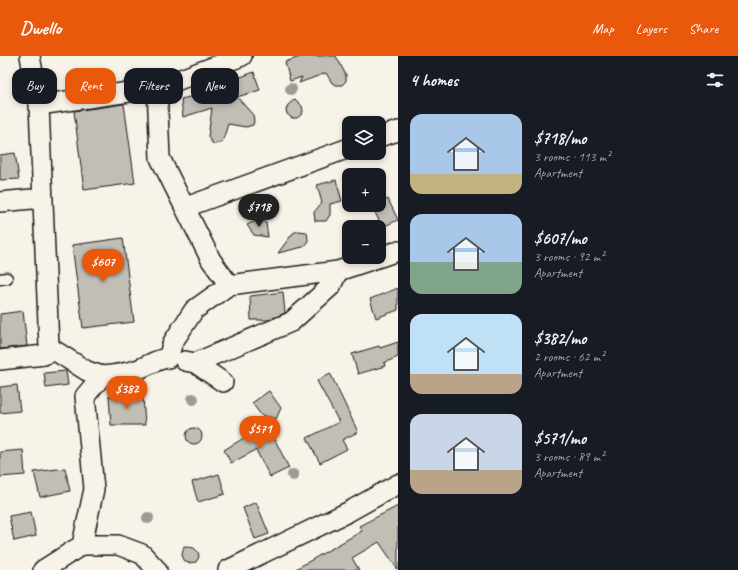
<!DOCTYPE html>
<html lang="en">
<head>
<meta charset="utf-8">
<style>
  body { margin:0; font-family:Caveat,sans-serif; background:#242831; color:#f1f3f6; height:100vh; display:flex; flex-direction:column; font-size:15px; white-space:nowrap }
  * { box-sizing:border-box; margin:0 }
  p { font-size:13px; color:#9ea1a6 }
  .icon { flex:none; width:22px; height:22px; fill:none; stroke:currentColor; stroke-width:2; stroke-linecap:round; stroke-linejoin:round }
  .map { position:relative; flex:1; overflow:hidden }
  .panel { display:flex; flex-direction:column; background:#171b24; width:340px }
  .panel>* { flex:none }
  .guide { position:absolute; left:12px; top:12px; width:326px; height:36px; display:flex; gap:8px }
  .fabs { position:absolute; left:342px; top:60px; display:grid; gap:8px }
  .fabs a { display:grid; place-items:center; width:44px; height:44px; border-radius:8px; background:#171b24; box-shadow:0 2px 6px #0003; font-size:20px }
  .price { position:absolute; translate:-50% -34px; padding:0 9px; border-radius:14px; background:#ea580c; color:#fff; font-size:13px; line-height:26px; filter:drop-shadow(0 1px 2px #0008) }
  .price::after { content:''; position:absolute; left:50%; top:24px; width:12px; height:9px; margin-left:-6px; background:inherit; clip-path:polygon(0 0,100% 0,50% 100%) }
  .price.active { background:#222; color:#fff }
  ul { padding:0; list-style:none }
  li { display:flex; align-items:center; gap:12px; height:100px; padding:0 12px }
  li span { display:grid; place-items:center; flex:none; width:112px; height:80px; border-radius:12px; color:#555 }
  li>.icon { margin-inline-start:auto }
  span .icon { width:48px; height:48px; fill:#fffc; stroke-width:1 }
  li b { font-size:17px }
  h2 { display:flex; justify-content:space-between; align-items:center; height:48px; padding:0 12px; font-size:17px }
  .pill { padding:0 14px; border-radius:12px; background:#171b24; box-shadow:0 2px 6px #0003; font-size:14px; line-height:36px }
  .pill.active { background:#ea580c; color:#fff }
  header { display:flex; align-items:center; gap:24px; box-sizing:border-box; height:56px; padding:0 20px; background:#ea580c; color:#fff }
  header strong { font-size:19px }
  nav { display:flex; gap:22px; margin-inline-start:auto; font-size:14px }
  main { display:flex; flex:1; min-height:0 }
  .map>svg:first-child { display:block }
  .building { fill:#c0beb5; stroke:#1c1c1c }
  .lines { fill:none; stroke-linecap:round; stroke-linejoin:round }
  .lane-casing { stroke:#1c1c1c; stroke-width:13 }
  .street-casing { stroke:#1c1c1c; stroke-width:22 }
  .lane { stroke:#f7f3e8; stroke-width:10 }
  .street { stroke:#f7f3e8; stroke-width:19 }
  .tree { fill:#9d9b95 }
</style>
</head>
<body>
<header>
<strong>Dwello</strong>
<nav><a>Map</a><a>Layers</a><a>Share</a></nav>
</header>
<main>
<div class="map">
<svg width="398" height="514" viewBox="0 0 398 514">
  <rect width="100%" height="100%" fill="#f7f3e8"/>
  <filter id="ink" filterUnits="userSpaceOnUse"><feTurbulence type="fractalNoise" baseFrequency=".025" numOctaves="2"/><feDisplacementMap in="SourceGraphic" scale="8" xChannelSelector="R" yChannelSelector="G"/><feConvolveMatrix kernelMatrix="1 2 1 2 8 2 1 2 1" color-interpolation-filters="sRGB"/></filter>
  <g filter="url(#ink)">
    <path class="building" d="M303,0H336L346,19V25L342,29H336L332,27L326,17L299,27L302,21L290,25L285,6Z
      M254,16L260,34L237,41L253,59L254,65L253,69L246,71L228,68L223,84L221,86L216,88L212,87L208,81L212,52L183,61L181,43L223,33L222,28Z
      M295,43L302,50L303,55L302,58L297,62H292L287,58L286,54L288,49Z
      M124,48L135,127L84,134L74,55Z
      M15,97L19,123L0,124V99Z
      M336,124L342,145L330,148V159L326,165H315L314,156L322,147L317,129Z
      M388,143L398,164L382,171L372,150L379,149V147Z
      M259,163L266,167L268,181L254,179L247,169Z
      M298,175L307,176L308,184L306,189L303,191L278,197L293,177Z
      M123,182L134,266L83,272L72,189Z
      M398,232V254L376,262L370,243Z
      M283,236L285,257L268,264H251L250,240Z
      M23,255L27,290L0,293V258Z
      M398,286V301L384,307L385,310L358,318L352,298L379,290L380,292Z
      M66,315L68,329L46,332L44,317Z
      M330,317L358,376L342,384L347,393L320,407L307,382L339,366L317,325Z
      M17,329L20,355L0,357V331Z
      M269,335L281,352L276,363L261,359L252,347Z
      M109,340H143L145,369H111Z
      M267,368L289,412L270,421L256,394L231,407L224,394Z
      M186 380a8 8 0 1 1 16 0a8 8 0 1 1-16 0Z
      M23,394L25,419L0,421V396Z
      M65,412L70,435L40,441L34,416Z
      M219,418L225,438L198,446L192,426Z
      M256,446L269,478L255,483L243,452Z
      M398,450V514L379,486L352,502L359,514H294L362,475L359,470Z
      M31,456L36,480L14,485L9,460Z
      M184,490L194,492L198,496L199,501L196,506L188,507L184,504L182,499Z"/>
    <g class="lines">
      <defs>
        <path id="lane" d="M0,223L7,222"/>
        <path id="street" d="M157,32L160,102L211,204L229,229
          M39,49L157,32L242,0
          M379,81L398,75
          M0,146L43,142
          M186,151L349,92
          M49,291L87,315L102,320
          M0,304L44,299L48,296L49,291L39,49L30,0
          M185,305L195,307L223,326
          M195,307L291,266L331,230L338,215
          M82,489L94,433L85,340L102,320C115,319 127,317 139,313C149,309 157,303 168,302L173,286L194,254L229,229L338,215L398,195
          M43,514L82,489H118L142,498L157,514
          M228,514L348,456L398,428"/>
      </defs>
      <use href="#lane" class="lane-casing"/>
      <use href="#street" class="street-casing"/>
      <use href="#lane" class="lane"/>
      <use href="#street" class="street"/>
    </g>
    <g class="tree">
      <circle cx="291" cy="33" r="6"/>
      <circle cx="193" cy="343" r="6"/>
      <circle cx="293" cy="419" r="6"/>
      <circle cx="148" cy="462" r="6"/>
    </g>
  </g>
</svg>
<div class="fabs">
<a><svg class="icon" aria-label="layers" viewBox="0 0 24 24"><path d="M12 4l9 5-9 5-9-5zM3 14l9 5 9-5"/></svg></a>
<a>+</a>
<a>−</a>
</div>
<b class="price active" style="left:259px;top:172px">$718</b>
<b class="price" style="left:103px;top:227px">$607</b>
<b class="price" style="left:127px;top:354px">$382</b>
<b class="price" style="left:260px;top:394px">$571</b>
<div class="guide">
<a class="pill">Buy</a>
<a class="pill active">Rent</a>
<a class="pill">Filters</a>
<a class="pill">New</a>
</div>
</div>
<section class="panel">
<h2>4 homes<svg class="icon" aria-label="filters" viewBox="0 0 24 24"><path d="M4 7h16M4 17h16"/><circle cx="9" cy="7" r="2"/><circle cx="15" cy="17" r="2"/></svg></h2>
<ul>
<li><span style="background:linear-gradient(#a9c7e8 75%,#c2b280 0)"><svg class="icon" aria-label="home" viewBox="0 0 24 24"><path d="M3 11l9-7 9 7M6 9v11h12V9"/></svg></span><div><b>$718/mo</b><p>3 rooms · 113 m²</p><p>Apartment</p></div></li>
<li><span style="background:linear-gradient(#a9c7e8 60%,#7fa58c 0)"><svg class="icon" aria-label="home" viewBox="0 0 24 24"><path d="M3 11l9-7 9 7M6 9v11h12V9"/></svg></span><div><b>$607/mo</b><p>3 rooms · 92 m²</p><p>Apartment</p></div></li>
<li><span style="background:linear-gradient(#bfe0f5 75%,#b9a48a 0)"><svg class="icon" aria-label="home" viewBox="0 0 24 24"><path d="M3 11l9-7 9 7M6 9v11h12V9"/></svg></span><div><b>$382/mo</b><p>2 rooms · 62 m²</p><p>Apartment</p></div></li>
<li><span style="background:linear-gradient(#c9d6e8 70%,#b9a48a 0)"><svg class="icon" aria-label="home" viewBox="0 0 24 24"><path d="M3 11l9-7 9 7M6 9v11h12V9"/></svg></span><div><b>$571/mo</b><p>3 rooms · 89 m²</p><p>Apartment</p></div></li>
</ul>
</section>
</main>
</body>
</html>
